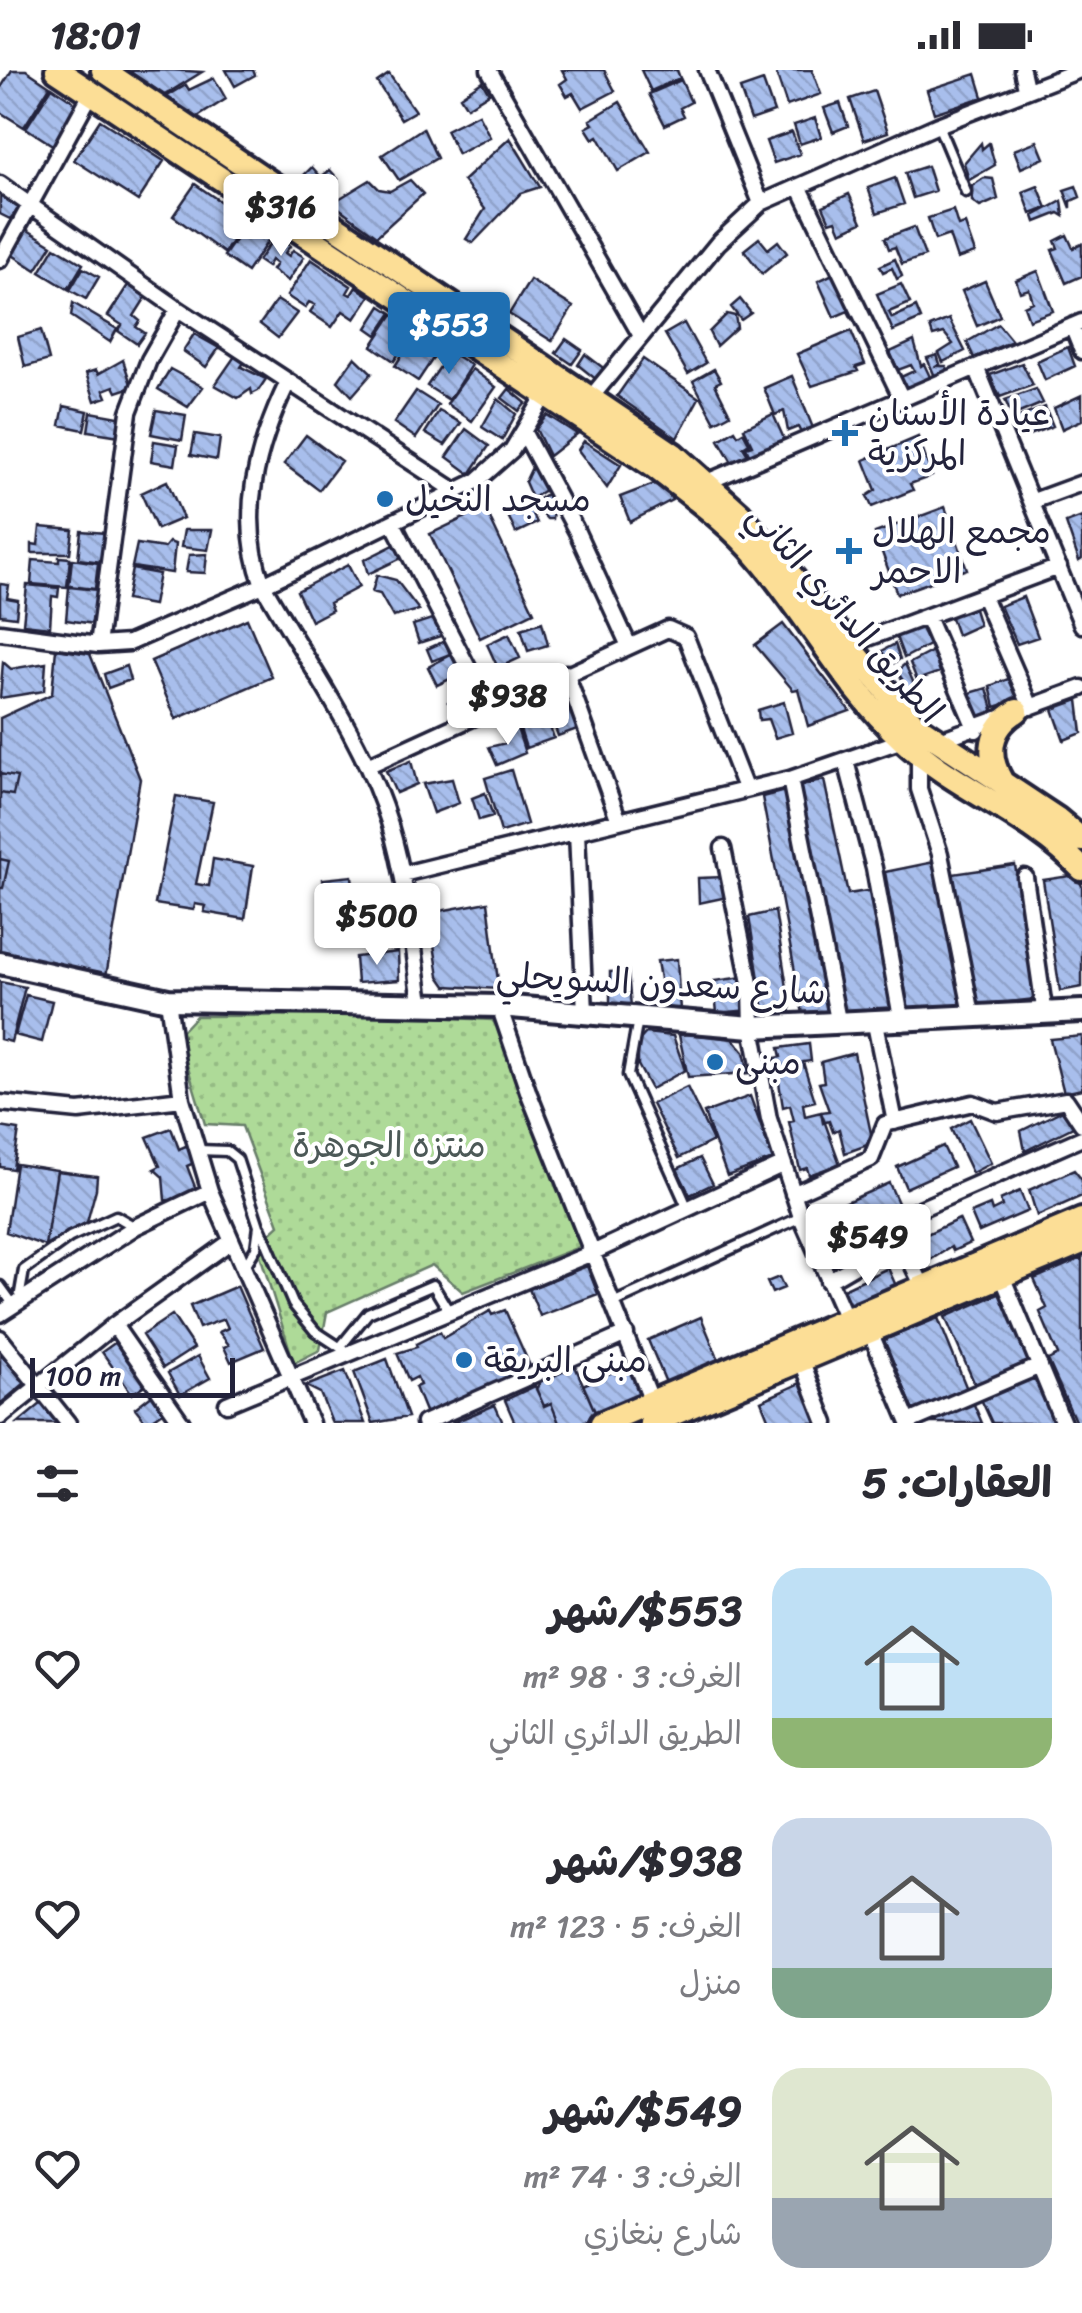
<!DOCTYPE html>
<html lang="ar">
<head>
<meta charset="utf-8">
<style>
  body { margin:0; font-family:Sriracha,"Playpen Sans Arabic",sans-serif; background:#f7f7f7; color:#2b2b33; direction:rtl; height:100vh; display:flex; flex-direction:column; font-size:38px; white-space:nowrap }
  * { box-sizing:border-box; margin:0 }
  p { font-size:32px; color:#7c7c81 }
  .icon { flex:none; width:55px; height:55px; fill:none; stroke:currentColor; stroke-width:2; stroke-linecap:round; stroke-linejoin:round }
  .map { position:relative; height:1353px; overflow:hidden; direction:ltr }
  .side { display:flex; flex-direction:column; background:#fff; flex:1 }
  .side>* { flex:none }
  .scale { position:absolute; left:30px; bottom:25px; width:205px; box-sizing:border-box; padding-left:10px; border:5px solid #22223b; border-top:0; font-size:28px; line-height:35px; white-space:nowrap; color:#22223b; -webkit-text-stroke:8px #fff; paint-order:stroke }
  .price { position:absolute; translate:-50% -85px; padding:0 22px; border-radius:10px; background:#fff; color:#222; font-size:32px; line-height:65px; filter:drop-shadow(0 2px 5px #0008) }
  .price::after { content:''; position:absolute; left:50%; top:60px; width:30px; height:22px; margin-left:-15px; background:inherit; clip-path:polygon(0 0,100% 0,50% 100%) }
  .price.on { background:#1f6fb2; color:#fff }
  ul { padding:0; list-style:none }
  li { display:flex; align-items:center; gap:30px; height:250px; padding:0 30px }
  li span { display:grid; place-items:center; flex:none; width:280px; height:200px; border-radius:30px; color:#555 }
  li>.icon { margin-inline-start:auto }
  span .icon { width:120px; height:120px; fill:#fffc; stroke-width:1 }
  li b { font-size:42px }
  h2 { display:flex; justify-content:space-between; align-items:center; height:120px; padding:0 30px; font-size:42px }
  .status { display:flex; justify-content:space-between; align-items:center; height:70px; padding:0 50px; background:#fff; direction:ltr }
  .status svg { height:28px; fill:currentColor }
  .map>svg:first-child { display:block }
  .park { fill:url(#park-dots); stroke:#687e6a; stroke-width:2.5 }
  .building { fill:url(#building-back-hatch); stroke:#22223b; stroke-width:2.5 }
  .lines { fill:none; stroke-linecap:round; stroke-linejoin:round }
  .service-casing { stroke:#22223b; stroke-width:15 }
  .minor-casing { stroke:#22223b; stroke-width:21 }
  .secondary-casing { stroke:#22223b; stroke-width:28 }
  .primary-casing { stroke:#22223b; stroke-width:30 }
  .service { stroke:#fff; stroke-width:8 }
  .minor { stroke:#fff; stroke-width:14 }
  .secondary { stroke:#fff; stroke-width:20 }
  .primary { stroke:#fcde96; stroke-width:22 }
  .poi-dot { fill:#1f6fb2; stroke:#fff; stroke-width:4 }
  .labels { text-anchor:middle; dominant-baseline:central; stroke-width:8; stroke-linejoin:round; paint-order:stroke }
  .poi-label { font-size:35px; fill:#22223b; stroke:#fff; text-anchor:start }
  .street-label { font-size:35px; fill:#22223b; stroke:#fff }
  .park-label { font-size:35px; fill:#4c5957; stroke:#fff }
</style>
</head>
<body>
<div class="status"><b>18:01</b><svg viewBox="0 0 49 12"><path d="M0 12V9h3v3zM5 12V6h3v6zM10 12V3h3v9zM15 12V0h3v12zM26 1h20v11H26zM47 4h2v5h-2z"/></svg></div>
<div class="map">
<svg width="1082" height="1353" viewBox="0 0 1082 1353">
  <defs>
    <pattern id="park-dots" width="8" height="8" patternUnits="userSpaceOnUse" patternTransform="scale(2.5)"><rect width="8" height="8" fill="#aeda98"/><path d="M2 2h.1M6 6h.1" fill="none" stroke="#95bb84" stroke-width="1.8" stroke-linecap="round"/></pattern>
    <pattern id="building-back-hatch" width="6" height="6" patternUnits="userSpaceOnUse" patternTransform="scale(2.5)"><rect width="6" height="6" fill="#a8beec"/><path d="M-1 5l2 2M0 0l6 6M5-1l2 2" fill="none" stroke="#90a3cb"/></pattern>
  </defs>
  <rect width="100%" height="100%" fill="#fff"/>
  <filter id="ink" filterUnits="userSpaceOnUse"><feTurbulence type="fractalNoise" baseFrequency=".01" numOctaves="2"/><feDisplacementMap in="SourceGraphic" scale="20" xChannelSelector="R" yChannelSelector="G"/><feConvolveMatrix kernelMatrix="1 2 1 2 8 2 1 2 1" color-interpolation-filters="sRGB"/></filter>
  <g filter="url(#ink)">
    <path class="park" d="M395,945L492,950L508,970L514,1003L587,1174L463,1222L432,1195L327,1242L320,1280L294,1293L257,1175L279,1155L242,1056L205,1054L178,965L196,946Z"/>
    <path class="building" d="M12,0H26L50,16L24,57L0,42V19Z
      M170,0L202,2L163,26L124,1Z
      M226,0H253L255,5L235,16Z
      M562,0H604L615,21L582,38L573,23L567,26L560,14L567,9Z
      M641,0H677L680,8L651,21Z
      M775,0H812L821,24L787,36Z
      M389,4L415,41L401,49L377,12Z
      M976,4L983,27L934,43L927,20Z
      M214,8L226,29L196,48L166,27L186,15L189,20Z
      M681,10L691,32L680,38L684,46L665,55L649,24Z
      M482,11L489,23L467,37L460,26Z
      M763,11L774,42L751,50L740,19Z
      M52,17L73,31L77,40L54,76L26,58Z
      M874,21L888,62L864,70L850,29Z
      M620,32L650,82L618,101L598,66L593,69L586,58L593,54L590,50Z
      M840,33L848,56L833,62L824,38Z
      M478,44L490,67L458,84L446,60Z
      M815,48L821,67L800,74L794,55Z
      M100,50L164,91L138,131L74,90Z
      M423,58L437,88L399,110L382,85Z
      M792,62L800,84L774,93L766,71Z
      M510,68L540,117L521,123L473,173L466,169L485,139L463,111Z
      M1037,71L1044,88L1021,98L1014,80Z
      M981,73L982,79L989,73L995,95L969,110L964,93Z
      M927,96L935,121L913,128L905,103Z
      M312,97L321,107L330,100L338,109L316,126L300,109Z
      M895,108L904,134L877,143L868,118Z
      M984,108L993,109L998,129L980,137L972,131V116Z
      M370,110L379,119L390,121L410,110L423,124L377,166L332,133Z
      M195,114L247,150L224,183L173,146Z
      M1038,116L1047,138L1031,144L1023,122Z
      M1076,116L1080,127L1071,131V138L1064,120Z
      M0,122L20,137L10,149L0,144Z
      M849,124L862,152L841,162L836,150L830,152L823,136Z
      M1062,131L1064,146L1059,143L1036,152L1034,146Z
      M953,140L958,156L965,154L975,183L957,189L949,165L935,170L928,148Z
      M250,149L272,165L247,202L224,186Z
      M914,157L925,186L902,194L895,177L889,179L885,168Z
      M26,159L52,175L36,200L11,184Z
      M1067,165L1073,178L1082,174V206L1066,213L1052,180L1058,178L1055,171Z
      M275,166L290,176L285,183L289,186L293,180L304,187L288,211L272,200L276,194L271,190L267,197L258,191Z
      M759,168L768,179L778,171L787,183L762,204L744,180Z
      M55,177L83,194L68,219L40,202Z
      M311,189L351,216L347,223L351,225L356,217L370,226L355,249L343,241L332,257L310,242L315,235L309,232L305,238L287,226Z
      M895,189L902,206L897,209L892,198L883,202L880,196Z
      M83,198L99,207L86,229L70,220Z
      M1038,201L1053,241L1029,250L1024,236L1033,232L1029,219L1020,222L1016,210Z
      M837,202L858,246L852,249L848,241L834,247L818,211Z
      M530,210L573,237L552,271L509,244Z
      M985,211L1000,246L977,256L962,221Z
      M901,214L910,233L889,242L892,248L916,237L921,249L893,261L877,224Z
      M128,215L146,227L134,246L140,251L136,257L145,263L137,274L118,261L122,255L108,246Z
      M740,229L751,243L741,250L731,237Z
      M277,230L297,243L278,268L260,254Z
      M73,233L117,259L110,272L71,246Z
      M381,236L392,243L377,265L367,258Z
      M393,244L415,259L394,291L372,276Z
      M727,244L735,246L737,257L716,276L709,262Z
      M949,249L965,281L943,292L939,283L953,274L944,263L933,266L930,257Z
      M684,253L706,293L688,304L665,264Z
      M998,254L1012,271L974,288L967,272Z
      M41,260L49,290L25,297L18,267Z
      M418,260L442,275L418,311L395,296Z
      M851,261L865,294L856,297L858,301L812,316L797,284Z
      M194,264L219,278L206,297L183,281Z
      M566,269L582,280L572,294L556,283Z
      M914,271L921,296L924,294L931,309L906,320L901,307L914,301L911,295L898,300L890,282Z
      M1068,277L1075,296L1045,310L1037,291Z
      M585,284L606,300L597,310L578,295Z
      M455,285L471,295L449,330L427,316L444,291L449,294Z
      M937,285L940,294L937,296H946L950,303L936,309L927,288Z
      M235,286L245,291L241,297L266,309L258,321L252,324L251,319L238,328L215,315Z
      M355,287L372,303L352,326L338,311Z
      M643,289L699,328L677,368L617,326Z
      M123,290L132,317L117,322L114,316L104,320L107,327L95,331L86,303L96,300L98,304Z
      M1022,293L1033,315L1000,327L990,305Z
      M170,299L203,317L188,337L158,319Z
      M472,299L496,317L472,351L447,334Z
      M714,299L721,311L715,314L730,344L715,352L693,311Z
      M792,306L813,358L801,363L798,357L788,361L784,341L775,345L764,318Z
      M509,319L526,333L519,341L502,328Z
      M1036,319L1043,333L1012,346L1005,330Z
      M416,321L438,335L416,368L394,353Z
      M1082,325V350L1062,359L1054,338Z
      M498,329L516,344L502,370L482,357Z
      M64,336L88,341L84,360L60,355Z
      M1045,337L1053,356L1021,368L1014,349Z
      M156,340L186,345L182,370L151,364Z
      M439,341L461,353L445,375L425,363Z
      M91,342L124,348L120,366L88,361Z
      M773,344L785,371L750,386L746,377L752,375L744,358Z
      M547,345L577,364L549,386L536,359Z
      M466,359L489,376L470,404L447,387Z
      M735,360L738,365L743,362L749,373L743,377L748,385L733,394L719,370Z
      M195,364L220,368L217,390L191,385Z
      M306,365L341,391L319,420L284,394Z
      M918,367L932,406L910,414L913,420L872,437L867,426L876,420L864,390Z
      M154,371L178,375L175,395L151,391Z
      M584,371L621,395L607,418L578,380Z
      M536,389L550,417L532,428L525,412Z
      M167,411L183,448L157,459L141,423Z
      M654,414L665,417L672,430L630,452L620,427Z
      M552,420L562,438L553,440L552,449H547L533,433Z
      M526,429L537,453L516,463L505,439Z
      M945,437L967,499L897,524L875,463Z
      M485,438L534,542L480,568L430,464Z
      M1082,447V489L1079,491L1066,453Z
      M40,457L73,460L70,483H32V474L38,475Z
      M184,460H212L208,480L181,477Z
      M81,461L105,463L102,492L78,489Z
      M169,472L175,474L172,503L132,497L137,474L164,478Z
      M400,472L406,486L368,504L364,490Z
      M207,484L205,503L186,502L189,485Z
      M59,487L70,488L67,517L31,514L33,490L59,492Z
      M72,489L98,493L95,519L69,516Z
      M348,495L359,517L329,533L332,540L311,551L297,521Z
      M132,499L159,504L153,535L126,530Z
      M377,505L396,510L419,540L393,547L380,524L372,522Z
      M0,514L9,515L7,528L18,530L16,547L0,545Z
      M27,515L59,518L58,527L52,526L50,557L23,554Z
      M69,517L98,520L94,554L66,550Z
      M1023,527L1038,567L1017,574L1000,536Z
      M973,536L979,555L957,565L950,545Z
      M441,546L447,564L419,573L413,555Z
      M247,549L272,607L176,649L151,591Z
      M542,552L548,575L528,581L521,559Z
      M783,554L850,641L808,656L798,619L793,620L755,575Z
      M919,554L929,575L904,588L895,564Z
      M509,564L520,588L498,598L487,574Z
      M445,571L450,584L432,591L427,579Z
      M895,574L900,589L891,595L882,581Z
      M56,579L90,584L140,709L105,912L0,888V648L52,624Z
      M933,581L940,602L917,610L910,593Z
      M451,585L461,604L437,615L428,597Z
      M3,592L11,599L46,593L44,621L0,628Z
      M905,594L923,633L918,635L897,601Z
      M126,596L130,610L108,618L104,604Z
      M1011,608L1018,630L995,637L990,616Z
      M461,609L475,639L464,645L448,632L455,626L450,614Z
      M987,618L994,643L978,647L970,623Z
      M1078,630L1082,663L1064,670L1053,639Z
      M784,632L792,663L775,668L768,649L759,650L758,640Z
      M571,633L580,658L558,666L549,641Z
      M543,638L554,668L526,678L516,647Z
      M517,658L525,683L497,695L489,677L506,673L502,666Z
      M411,691L417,714L396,723L386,701Z
      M511,700L527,754L501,762L485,708Z
      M0,704L17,707L13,725L0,723Z
      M452,709L459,733L433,743L423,714Z
      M824,710L848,824L873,820L895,940L841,946L794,718Z
      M789,720L831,941L803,944L762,727Z
      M485,723L493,746L479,750L472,728Z
      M176,726L213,732L196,814L209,816L213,789L253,796L245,849L204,842L206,836L195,834L194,840L155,834Z
      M0,789L9,791L3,818H0Z
      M939,791L966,935L909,941L885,802Z
      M1015,795L1035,929L974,936L953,804Z
      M1076,805L1082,816V917L1060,921L1043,810Z
      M352,806L355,834L325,837L323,809Z
      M724,807L727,827L699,833L698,808Z
      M488,832L499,919L446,916L439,906L429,843Z
      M775,841L791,943L765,946L749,847Z
      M398,882L399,910L357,913L355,887Z
      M677,889L680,941L665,939L657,891Z
      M628,901L631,937L610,935V902Z
      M744,907L750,940L717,943L714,911Z
      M0,912L25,917L11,972L0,969Z
      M26,925L52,931L42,972L15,965Z
      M646,963L673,966L685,1000L651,1019L638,995V972Z
      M690,964L733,969L744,982L749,1003L688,1007L679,965Z
      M1082,966V1019L1064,1023L1050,969Z
      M809,974L811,991L803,992L815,1031L803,1034L805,1046L821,1042L840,1094L809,1105L807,1098L800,1100L789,1052L794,1051L790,1035L783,1037L775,988L781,987L779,978Z
      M854,983L873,1073L845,1083L839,1059L833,1062L829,1051L823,1053L821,1042L829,1041L819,1013L824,1012L821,992Z
      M687,1017L713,1071L679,1088L652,1034Z
      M750,1026L773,1089L727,1106L704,1043Z
      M1063,1040L1075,1056L1025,1081L1021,1061Z
      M970,1049L991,1093L972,1103L951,1059Z
      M0,1057L19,1060L13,1099L0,1097Z
      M171,1058L179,1079L188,1075L194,1093L187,1096L197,1122L176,1131L165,1130L163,1107L154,1099L160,1096L147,1067Z
      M943,1076L953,1097L906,1118L897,1097Z
      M700,1088L713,1114L690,1125L677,1099Z
      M16,1094L57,1100L45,1176L6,1162Z
      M1074,1100L1082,1110V1126L1037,1146L1029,1120Z
      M57,1101L97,1106L96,1119L87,1152L45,1176Z
      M889,1113L899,1135L852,1156L842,1134Z
      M1020,1121L1028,1141L979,1162L971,1143L990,1135L992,1141L1002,1136L1000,1130Z
      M827,1140L849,1192L836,1198L829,1197L810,1153Z
      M959,1149L970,1173L953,1181L951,1177L919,1197L912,1171Z
      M1082,1188V1353H1076L1048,1290L1058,1285L1040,1242L1047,1238L1034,1209Z
      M587,1196L598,1224L540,1246L529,1219Z
      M888,1198L897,1218L846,1241L841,1220Z
      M779,1207L784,1218L772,1223L767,1212Z
      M237,1216L264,1278L231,1292L224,1277L229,1275L219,1262L228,1258L224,1249L199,1258L190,1236Z
      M1001,1223L1033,1294L977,1319L945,1247Z
      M505,1240L531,1298L426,1344L415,1317L420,1315L417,1307L409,1311L397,1283L417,1277L416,1274L440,1262L443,1268L490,1241L492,1245Z
      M172,1245L194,1278L163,1298L142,1265Z
      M701,1247L720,1293L667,1315L648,1270Z
      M938,1248L969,1324L916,1346L884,1270Z
      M116,1272L146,1314L132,1324L102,1282Z
      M0,1284L25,1313L0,1334Z
      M198,1286L210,1308L180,1325L168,1303Z
      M387,1289L408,1347L373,1353L354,1302Z
      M574,1294L597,1346L581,1353H559L551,1333L544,1336L536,1319L542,1309Z
      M630,1294L643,1323L596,1344L583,1315Z
      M345,1301L365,1353H332L320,1323L306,1316Z
      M1037,1302L1058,1353H992L980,1327Z
      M803,1312L821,1353H770L761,1331Z
      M535,1316L544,1336L551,1333L559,1353H515L505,1330Z
      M153,1324L166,1340L147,1353L135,1338Z
      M972,1330L982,1353H921Z
      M42,1333L58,1353H18Z
      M495,1335L503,1353H452Z"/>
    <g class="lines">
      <defs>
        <path id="service" d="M938,55L966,122
          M638,949L628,1005L688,1139
          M198,1080L227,1081L237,1089L259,1156L256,1178L243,1199
          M261,1159L293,1234L315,1261L347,1282
          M0,1216L13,1234
          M19,1229L24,1200L70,1167L116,1146L135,1157
          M613,1233L801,1147
          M341,1276L368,1243L433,1215L448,1240"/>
        <path id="minor" d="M489,0L640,264
          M707,0L761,133
          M1022,0L1026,18
          M0,114L178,239L457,422
          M799,116L902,329
          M0,190L93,20
          M1072,256L1082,281
          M976,297L1082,555
          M288,312C257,376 237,446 263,515C306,591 363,668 389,752C407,811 413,872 421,933
          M588,331L718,173L761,133L938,55L1080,0
          M524,363L576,460L629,576
          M707,412L1082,252
          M1033,431L1082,413
          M394,455L489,638
          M983,526L1031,637
          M927,547L976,660
          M0,562L98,575L129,573L263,515L477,411L512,380L545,325
          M98,575L129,342L149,290L178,239
          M847,576L1059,497
          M566,603L619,751
          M937,671L1082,618
          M919,682V719L940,784L973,949
          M846,691L874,798L902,953
          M367,696L668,559L686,567L745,718
          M790,709L839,955
          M577,762L585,943
          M723,778L751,918L752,957L769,1049L801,1147L847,1251
          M403,804L790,709L903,670
          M1025,807L1045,945
          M168,930L182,1029L210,1121L311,1353
          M499,936L529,1024L652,1332
          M875,954L895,1052
          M0,1033L79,1041L182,1029
          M793,1124L871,1089L885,1054L973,1033L997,1042L1066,1030L1082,1054
          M1002,1206L1063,1353
          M828,1211L900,1169
          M923,1217L900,1169L913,1142L1082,1068
          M0,1244L135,1157L210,1121
          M114,1255L182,1353
          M871,1264L909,1353
          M0,1268L68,1353
          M802,1292L826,1353
          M227,1334L592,1183L782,1095
          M0,1347L114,1255L230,1172
          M909,1352L1040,1296
          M424,1353L626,1264"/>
        <path id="secondary" d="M0,893L168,930L499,936L752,957L1082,941"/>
        <path id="primary" d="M57,0L655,397C691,425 730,453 759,488C809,546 845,617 902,669C956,720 1030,744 1082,799
          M103,0L673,384L740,444L914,654L1057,749L1082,770
          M1002,712C986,685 989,658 1017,641
          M602,1353L1082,1150
          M651,1353L1082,1172"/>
      </defs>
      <use href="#service" class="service-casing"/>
      <use href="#minor" class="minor-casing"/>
      <use href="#secondary" class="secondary-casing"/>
      <use href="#primary" class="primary-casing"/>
      <use href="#service" class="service"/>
      <use href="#minor" class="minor"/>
      <use href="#secondary" class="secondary"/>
      <use href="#primary" class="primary"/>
    </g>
  </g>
  <g class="poi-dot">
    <path d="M840 348h10v10h10v10h-10v10h-10v-10h-10v-10h10z"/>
    <circle cx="385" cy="429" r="10"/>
    <path d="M844 466h10v10h10v10h-10v10h-10v-10h-10v-10h10z"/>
    <circle cx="715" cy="992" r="10"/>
    <circle cx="464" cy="1290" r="10"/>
  </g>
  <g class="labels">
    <g class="poi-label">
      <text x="868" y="343">عيادة الأسنان<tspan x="868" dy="40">المركزية</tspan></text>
      <text x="405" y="429">مسجد النخيل</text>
      <text x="872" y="461">مجمع الهلال<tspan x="872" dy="40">الاحمر</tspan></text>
      <text x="735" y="992">مبنى</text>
      <text x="484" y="1290">مبنى البريقة</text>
    </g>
    <g class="street-label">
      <text transform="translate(846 543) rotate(49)">الطريق الدائري الثاني</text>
      <text transform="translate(661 913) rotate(3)">شارع سعدون السويحلي</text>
    </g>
    <g class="park-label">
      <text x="389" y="1075">منتزه الجوهرة</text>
    </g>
  </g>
</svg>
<div class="scale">100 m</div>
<b class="price" style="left:281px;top:189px">$316</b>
<b class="price on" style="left:449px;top:307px">$553</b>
<b class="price" style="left:508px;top:678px">$938</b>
<b class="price" style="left:377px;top:898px">$500</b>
<b class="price" style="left:868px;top:1219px">$549</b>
</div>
<section class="side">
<h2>العقارات: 5<svg class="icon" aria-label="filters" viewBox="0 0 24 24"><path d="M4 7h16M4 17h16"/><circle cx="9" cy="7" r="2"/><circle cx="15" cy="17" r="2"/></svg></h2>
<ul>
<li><span style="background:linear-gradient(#bfe0f5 75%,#8fb573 0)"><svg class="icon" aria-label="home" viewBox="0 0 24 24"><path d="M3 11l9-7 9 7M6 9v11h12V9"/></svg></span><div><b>$553/شهر</b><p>الغرف: 3 · 98 m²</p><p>الطريق الدائري الثاني</p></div><svg class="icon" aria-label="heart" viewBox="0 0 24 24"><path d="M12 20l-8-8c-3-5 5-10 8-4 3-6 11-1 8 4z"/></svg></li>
<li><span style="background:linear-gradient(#c9d6e8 75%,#7fa58c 0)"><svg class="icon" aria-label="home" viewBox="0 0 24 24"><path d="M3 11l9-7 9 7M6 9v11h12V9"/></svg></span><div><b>$938/شهر</b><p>الغرف: 5 · 123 m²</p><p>منزل</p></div><svg class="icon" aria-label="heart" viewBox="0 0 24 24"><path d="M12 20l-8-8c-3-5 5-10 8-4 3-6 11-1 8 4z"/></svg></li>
<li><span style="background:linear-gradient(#dfe7d0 65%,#9aa5b1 0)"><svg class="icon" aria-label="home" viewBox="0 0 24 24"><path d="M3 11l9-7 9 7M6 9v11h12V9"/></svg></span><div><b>$549/شهر</b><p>الغرف: 3 · 74 m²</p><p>شارع بنغازي</p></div><svg class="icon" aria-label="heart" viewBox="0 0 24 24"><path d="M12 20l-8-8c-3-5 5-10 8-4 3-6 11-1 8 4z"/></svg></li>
</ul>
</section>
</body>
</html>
